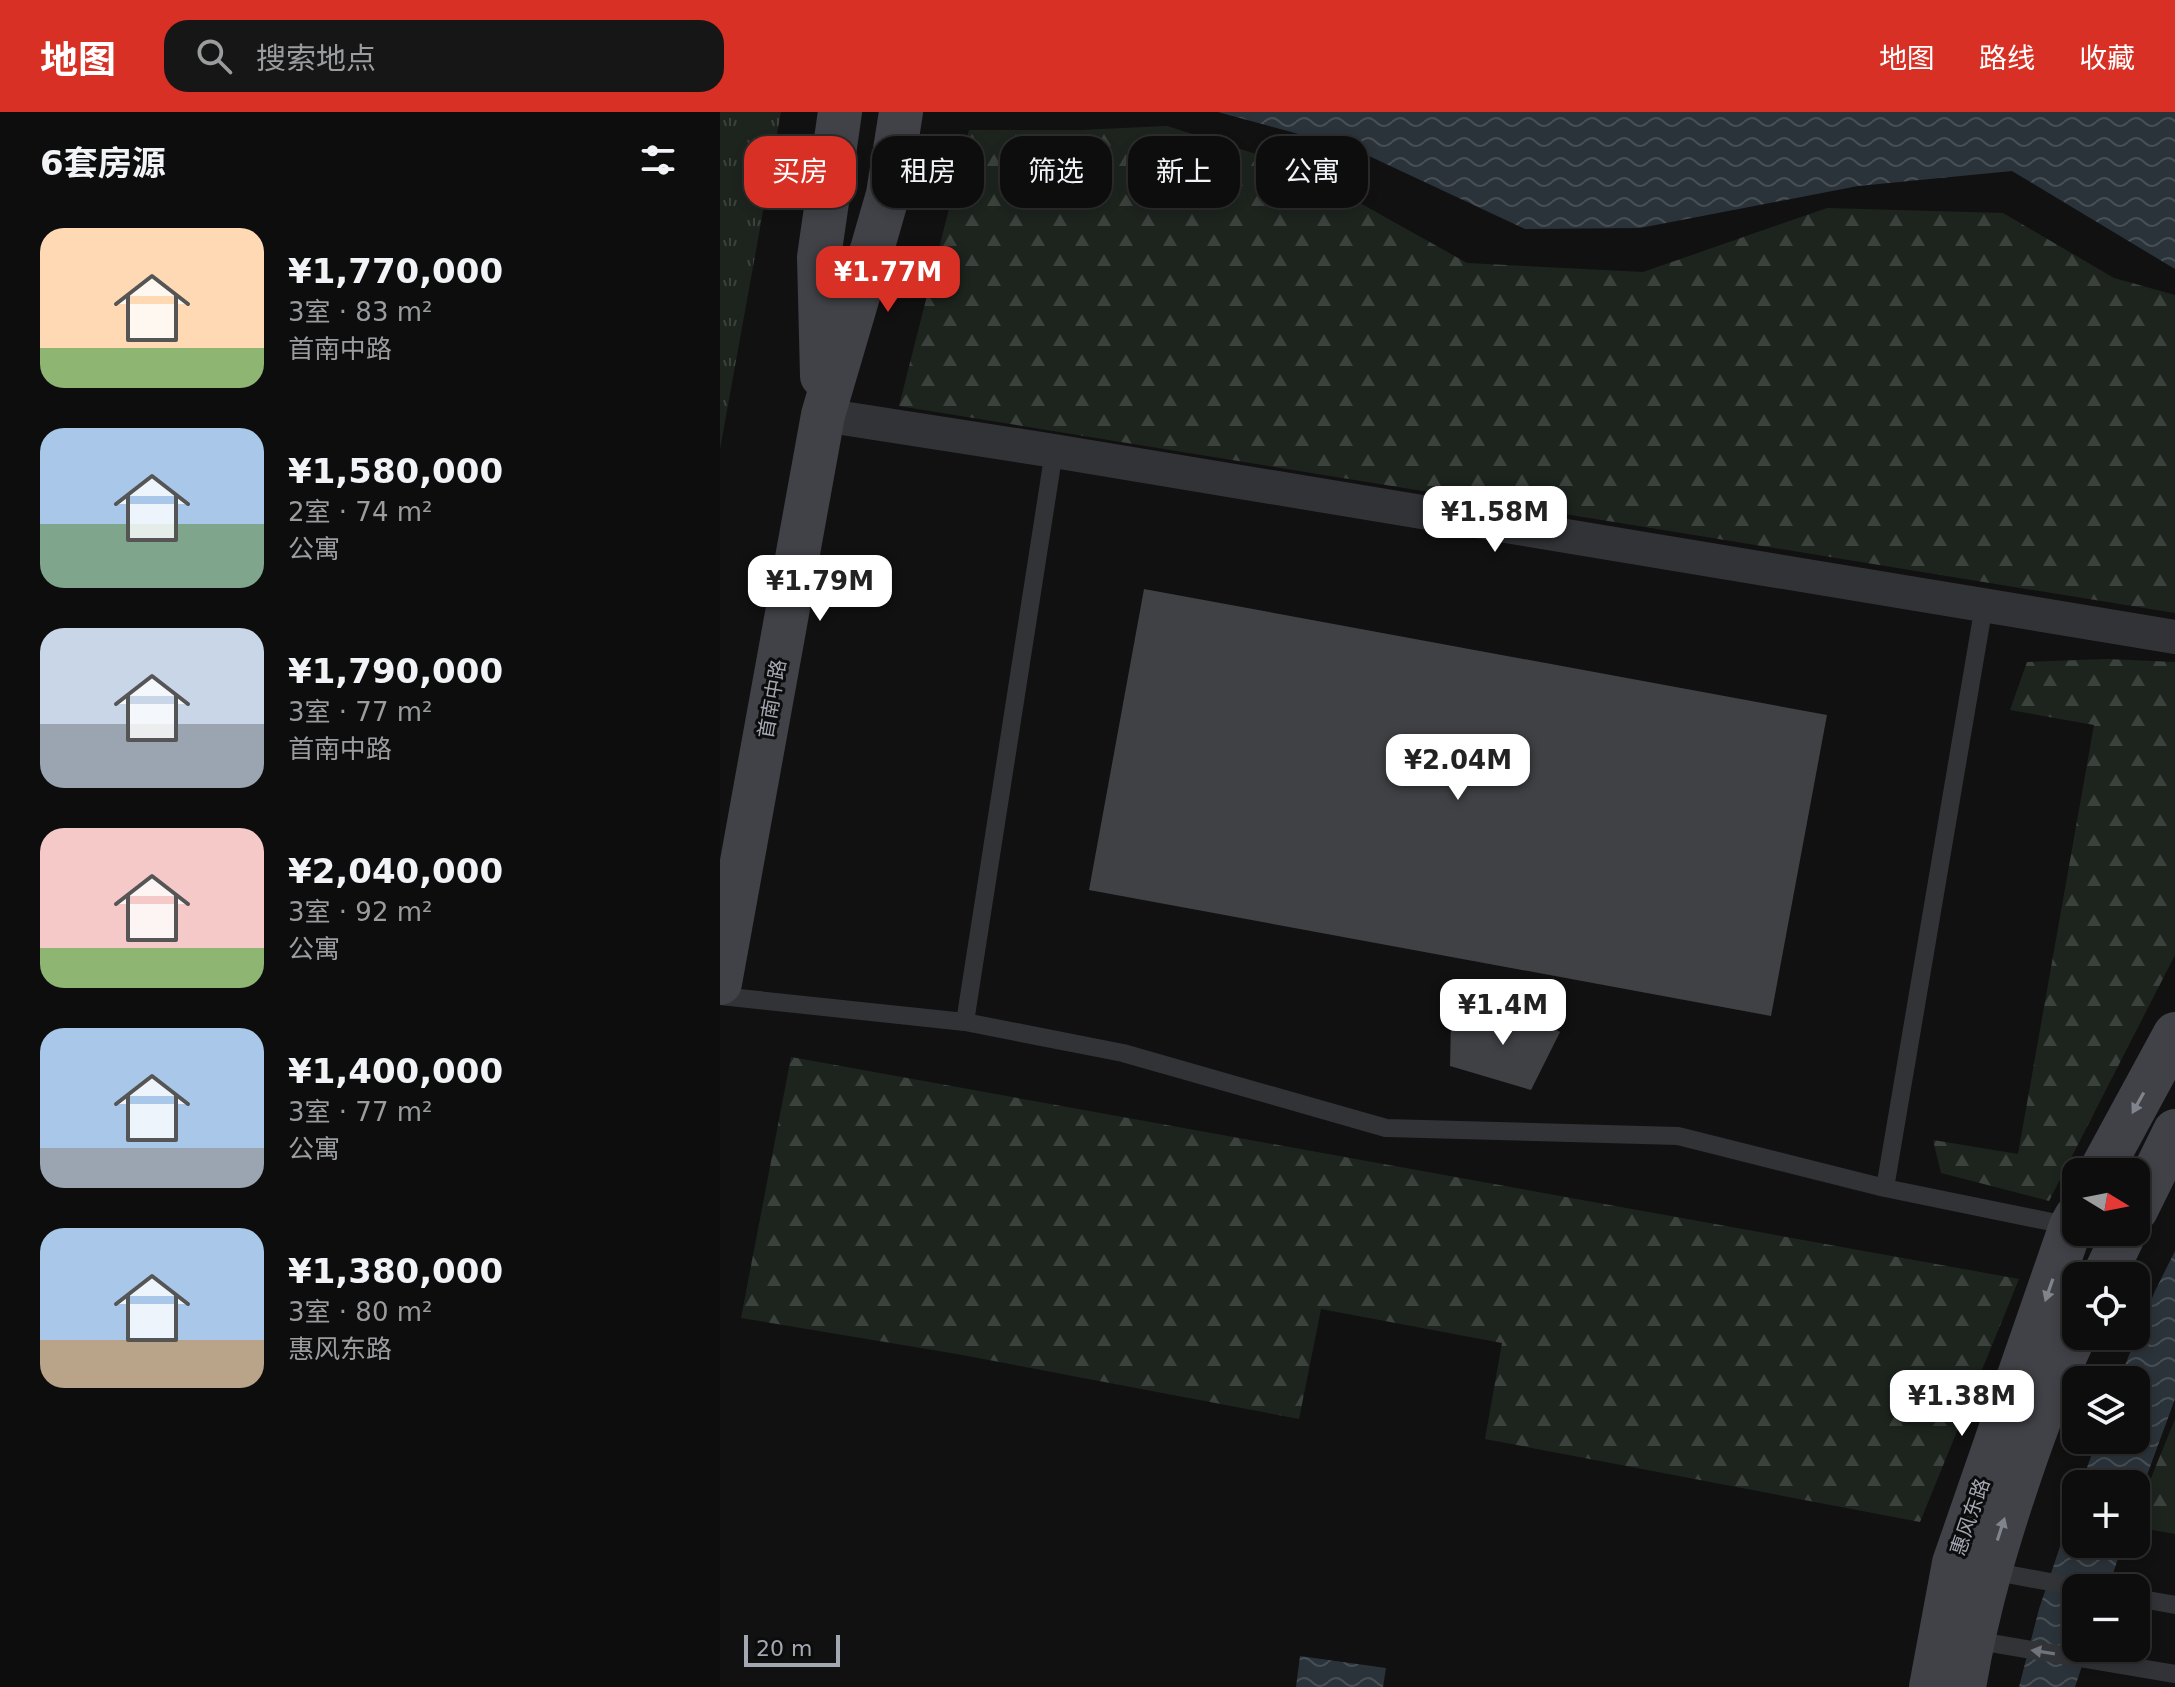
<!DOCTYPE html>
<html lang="zh">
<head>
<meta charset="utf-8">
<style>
  body { margin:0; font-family:"DejaVu Sans","Noto Sans SC",sans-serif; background:#161617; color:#f1f3f6; height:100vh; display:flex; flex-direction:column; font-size:30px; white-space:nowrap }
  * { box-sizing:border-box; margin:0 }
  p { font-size:26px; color:#9a9c9e }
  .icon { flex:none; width:44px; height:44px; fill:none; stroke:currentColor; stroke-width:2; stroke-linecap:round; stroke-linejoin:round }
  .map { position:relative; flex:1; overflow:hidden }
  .sheet { display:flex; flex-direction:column; background:#0d0d0e; width:720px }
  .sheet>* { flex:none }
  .hud { position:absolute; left:24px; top:24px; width:760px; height:72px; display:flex; gap:16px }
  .needle { width:52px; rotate:100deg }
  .buttons { position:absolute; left:1342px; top:1046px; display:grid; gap:16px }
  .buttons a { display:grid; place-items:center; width:88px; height:88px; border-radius:16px; background:#0d0d0e; box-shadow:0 4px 12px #0003,0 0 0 2px #2d2d2e; font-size:40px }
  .scale { position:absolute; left:24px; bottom:20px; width:96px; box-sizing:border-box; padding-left:8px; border:4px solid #a3a8b2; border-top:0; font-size:22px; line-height:28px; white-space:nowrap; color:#a3a8b2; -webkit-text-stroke:6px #0c0c0d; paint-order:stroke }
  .price { position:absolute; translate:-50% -68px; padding:0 18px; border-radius:16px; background:#fff; color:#222; font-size:26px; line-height:52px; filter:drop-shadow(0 2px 4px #0008) }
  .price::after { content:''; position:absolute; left:50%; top:48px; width:24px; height:18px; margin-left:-12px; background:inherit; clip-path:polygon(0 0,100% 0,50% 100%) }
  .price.current { background:#d93025; color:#fff }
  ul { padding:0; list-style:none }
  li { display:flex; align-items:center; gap:24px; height:200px; padding:0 40px }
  li span { display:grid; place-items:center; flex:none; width:224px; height:160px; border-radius:24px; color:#555 }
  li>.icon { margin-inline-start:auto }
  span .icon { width:96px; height:96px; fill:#fffc; stroke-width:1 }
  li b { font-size:34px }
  h2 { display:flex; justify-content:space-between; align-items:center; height:96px; padding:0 40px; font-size:34px }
  .tag { padding:0 28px; border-radius:24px; background:#0d0d0e; box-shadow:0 4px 12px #0003,0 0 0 2px #2d2d2e; font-size:28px; line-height:72px }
  .tag.current { background:#d93025; color:#fff }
  header { display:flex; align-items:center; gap:48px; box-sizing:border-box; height:112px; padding:0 40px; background:#d93025; color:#fff }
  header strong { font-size:38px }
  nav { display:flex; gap:44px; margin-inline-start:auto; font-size:28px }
  .search { width:560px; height:72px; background:#161617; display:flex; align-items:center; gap:20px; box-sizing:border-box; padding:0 28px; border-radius:24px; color:#9a9c9e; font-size:30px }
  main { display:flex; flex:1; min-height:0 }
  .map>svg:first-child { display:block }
  .grass { fill:url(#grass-tufts) }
  .forest { fill:url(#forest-firs) }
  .water { fill:url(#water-waves) }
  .building { fill:#404145 }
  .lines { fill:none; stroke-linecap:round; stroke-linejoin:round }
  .lane { stroke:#323337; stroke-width:18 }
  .street { stroke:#323337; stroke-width:34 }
  .secondary { stroke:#404247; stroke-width:44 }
  .oneway { fill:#80848d }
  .oneway2 { fill:#70737b }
  .labels { text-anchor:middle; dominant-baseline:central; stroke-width:6; stroke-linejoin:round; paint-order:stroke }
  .street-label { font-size:20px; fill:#a3a8b2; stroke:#0c0c0d }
</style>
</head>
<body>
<header>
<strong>地图</strong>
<div class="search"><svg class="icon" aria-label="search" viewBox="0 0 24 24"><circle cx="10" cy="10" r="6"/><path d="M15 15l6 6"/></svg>搜索地点</div>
<nav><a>地图</a><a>路线</a><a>收藏</a></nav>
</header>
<main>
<section class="sheet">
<h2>6套房源<svg class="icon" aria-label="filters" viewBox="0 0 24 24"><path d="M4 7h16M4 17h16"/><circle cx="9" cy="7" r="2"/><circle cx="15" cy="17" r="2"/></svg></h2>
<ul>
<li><span style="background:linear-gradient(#ffd9b3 75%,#8fb573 0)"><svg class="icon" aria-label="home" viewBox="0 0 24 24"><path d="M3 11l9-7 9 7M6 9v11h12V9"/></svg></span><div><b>¥1,770,000</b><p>3室 · 83 m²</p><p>首南中路</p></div></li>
<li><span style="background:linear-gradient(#a9c7e8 60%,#7fa58c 0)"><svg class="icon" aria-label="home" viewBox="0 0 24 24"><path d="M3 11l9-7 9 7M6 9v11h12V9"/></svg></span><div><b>¥1,580,000</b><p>2室 · 74 m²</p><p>公寓</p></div></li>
<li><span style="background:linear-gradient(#c9d6e8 60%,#9aa5b1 0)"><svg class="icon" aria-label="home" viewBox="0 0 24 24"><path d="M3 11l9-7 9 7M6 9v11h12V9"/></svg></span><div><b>¥1,790,000</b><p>3室 · 77 m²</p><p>首南中路</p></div></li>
<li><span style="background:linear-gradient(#f6c9c9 75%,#8fb573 0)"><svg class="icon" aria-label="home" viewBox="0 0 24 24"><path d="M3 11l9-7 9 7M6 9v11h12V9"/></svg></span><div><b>¥2,040,000</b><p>3室 · 92 m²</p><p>公寓</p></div></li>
<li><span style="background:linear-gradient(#a9c7e8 75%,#9aa5b1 0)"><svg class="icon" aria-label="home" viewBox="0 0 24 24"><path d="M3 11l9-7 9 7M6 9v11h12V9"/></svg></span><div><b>¥1,400,000</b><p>3室 · 77 m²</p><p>公寓</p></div></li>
<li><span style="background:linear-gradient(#a9c7e8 70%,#b9a48a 0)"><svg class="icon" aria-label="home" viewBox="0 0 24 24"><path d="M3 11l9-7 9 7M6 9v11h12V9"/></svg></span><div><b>¥1,380,000</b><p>3室 · 80 m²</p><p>惠风东路</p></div></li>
</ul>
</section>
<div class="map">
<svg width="1455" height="1575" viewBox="0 0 1455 1575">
  <defs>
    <pattern id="grass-tufts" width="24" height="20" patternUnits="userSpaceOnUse" patternTransform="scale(2)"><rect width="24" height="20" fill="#1d241e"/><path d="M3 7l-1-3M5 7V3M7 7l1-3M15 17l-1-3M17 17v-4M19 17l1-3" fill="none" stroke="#3b413c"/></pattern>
    <pattern id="forest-firs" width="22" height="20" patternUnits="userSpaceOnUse" patternTransform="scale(2)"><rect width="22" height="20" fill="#1d241e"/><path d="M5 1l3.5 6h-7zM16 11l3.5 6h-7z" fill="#3b413c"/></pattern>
    <pattern id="water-waves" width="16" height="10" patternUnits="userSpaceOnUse" patternTransform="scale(2)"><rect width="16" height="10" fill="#2b333a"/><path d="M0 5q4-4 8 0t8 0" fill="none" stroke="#474e54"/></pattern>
  </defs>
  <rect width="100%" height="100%" fill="#111112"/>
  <path class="grass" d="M0,0H61L0,337Z"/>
  <path class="forest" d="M447,14L574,54L747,151L923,160L1107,96L1283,101L1394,166L1455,183V501L179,294L249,18H360Z
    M1386,547L1455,550V843L1329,1089L1221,1061L1213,1028L1298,1042L1374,613L1290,598L1307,550Z
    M71,945L1299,1167L1200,1410L765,1327L782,1231L601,1197L579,1307L237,1242L21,1206Z
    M1455,1307V1422L1416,1415V1403Z"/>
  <path class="water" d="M498,0H1455V157L1292,59L1138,74L920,116L805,117L634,37Z
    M1455,1139V1287L1416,1393V1372H1361L1377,1328H1416V1268H1399L1435,1179Z
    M1356,1387V1432H1403L1388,1476H1356V1536H1368L1355,1575H1299L1319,1497Z
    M580,1544L666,1556L663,1575H576Z"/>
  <path class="building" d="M424,477L1107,603L1051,904L369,778Z
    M807,900L840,920L811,978L730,954L731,909Z"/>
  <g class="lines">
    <path class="lane" d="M0,884L245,910L403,941L666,1016L958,1024L1165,1076L1351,1114
      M245,910L334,339
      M1165,1076L1264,493
      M1271,1459L1362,1476
      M1416,1486L1455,1493
      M1253,1528L1455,1562"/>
    <path class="street" d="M103,303L334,339L1455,525"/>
    <path class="secondary" d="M143,169L168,82L181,0
      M102,264L99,145L120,0
      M0,871L103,303L151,140
      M1380,1060L1455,922
      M1416,1098L1455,1019
      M1384,1164L1405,1120
      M1211,1575L1234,1451L1351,1114L1356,1105
      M1244,1575C1258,1493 1279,1423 1306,1345C1321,1303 1336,1261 1356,1221"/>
  </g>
  <defs><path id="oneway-solid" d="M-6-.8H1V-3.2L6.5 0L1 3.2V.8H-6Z" transform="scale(2)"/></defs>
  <g class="oneway">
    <use href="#oneway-solid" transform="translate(1418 991) rotate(119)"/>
    <use href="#oneway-solid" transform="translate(1329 1178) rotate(109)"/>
    <use href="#oneway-solid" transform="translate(1281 1417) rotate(-72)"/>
  </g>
  <use class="oneway2" href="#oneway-solid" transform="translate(1323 1540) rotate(-171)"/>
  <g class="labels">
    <g class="street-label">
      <text transform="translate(52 587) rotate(-80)">首南中路</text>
      <text transform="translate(1250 1405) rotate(-71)">惠风东路</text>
    </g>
  </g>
</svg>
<div class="buttons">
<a><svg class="needle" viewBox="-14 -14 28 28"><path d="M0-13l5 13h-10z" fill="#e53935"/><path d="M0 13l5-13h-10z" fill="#9a9c9e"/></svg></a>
<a><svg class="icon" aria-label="locate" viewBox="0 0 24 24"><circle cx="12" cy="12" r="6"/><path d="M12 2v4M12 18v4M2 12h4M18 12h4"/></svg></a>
<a><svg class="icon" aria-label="layers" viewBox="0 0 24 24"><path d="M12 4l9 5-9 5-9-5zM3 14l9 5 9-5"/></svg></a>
<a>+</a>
<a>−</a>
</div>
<div class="scale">20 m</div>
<b class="price current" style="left:168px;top:202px">¥1.77M</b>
<b class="price" style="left:775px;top:442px">¥1.58M</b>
<b class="price" style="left:100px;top:511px">¥1.79M</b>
<b class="price" style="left:738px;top:690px">¥2.04M</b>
<b class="price" style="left:783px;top:935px">¥1.4M</b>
<b class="price" style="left:1242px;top:1326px">¥1.38M</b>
<div class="hud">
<a class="tag current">买房</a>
<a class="tag">租房</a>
<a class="tag">筛选</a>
<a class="tag">新上</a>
<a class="tag">公寓</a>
</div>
</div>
</main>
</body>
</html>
